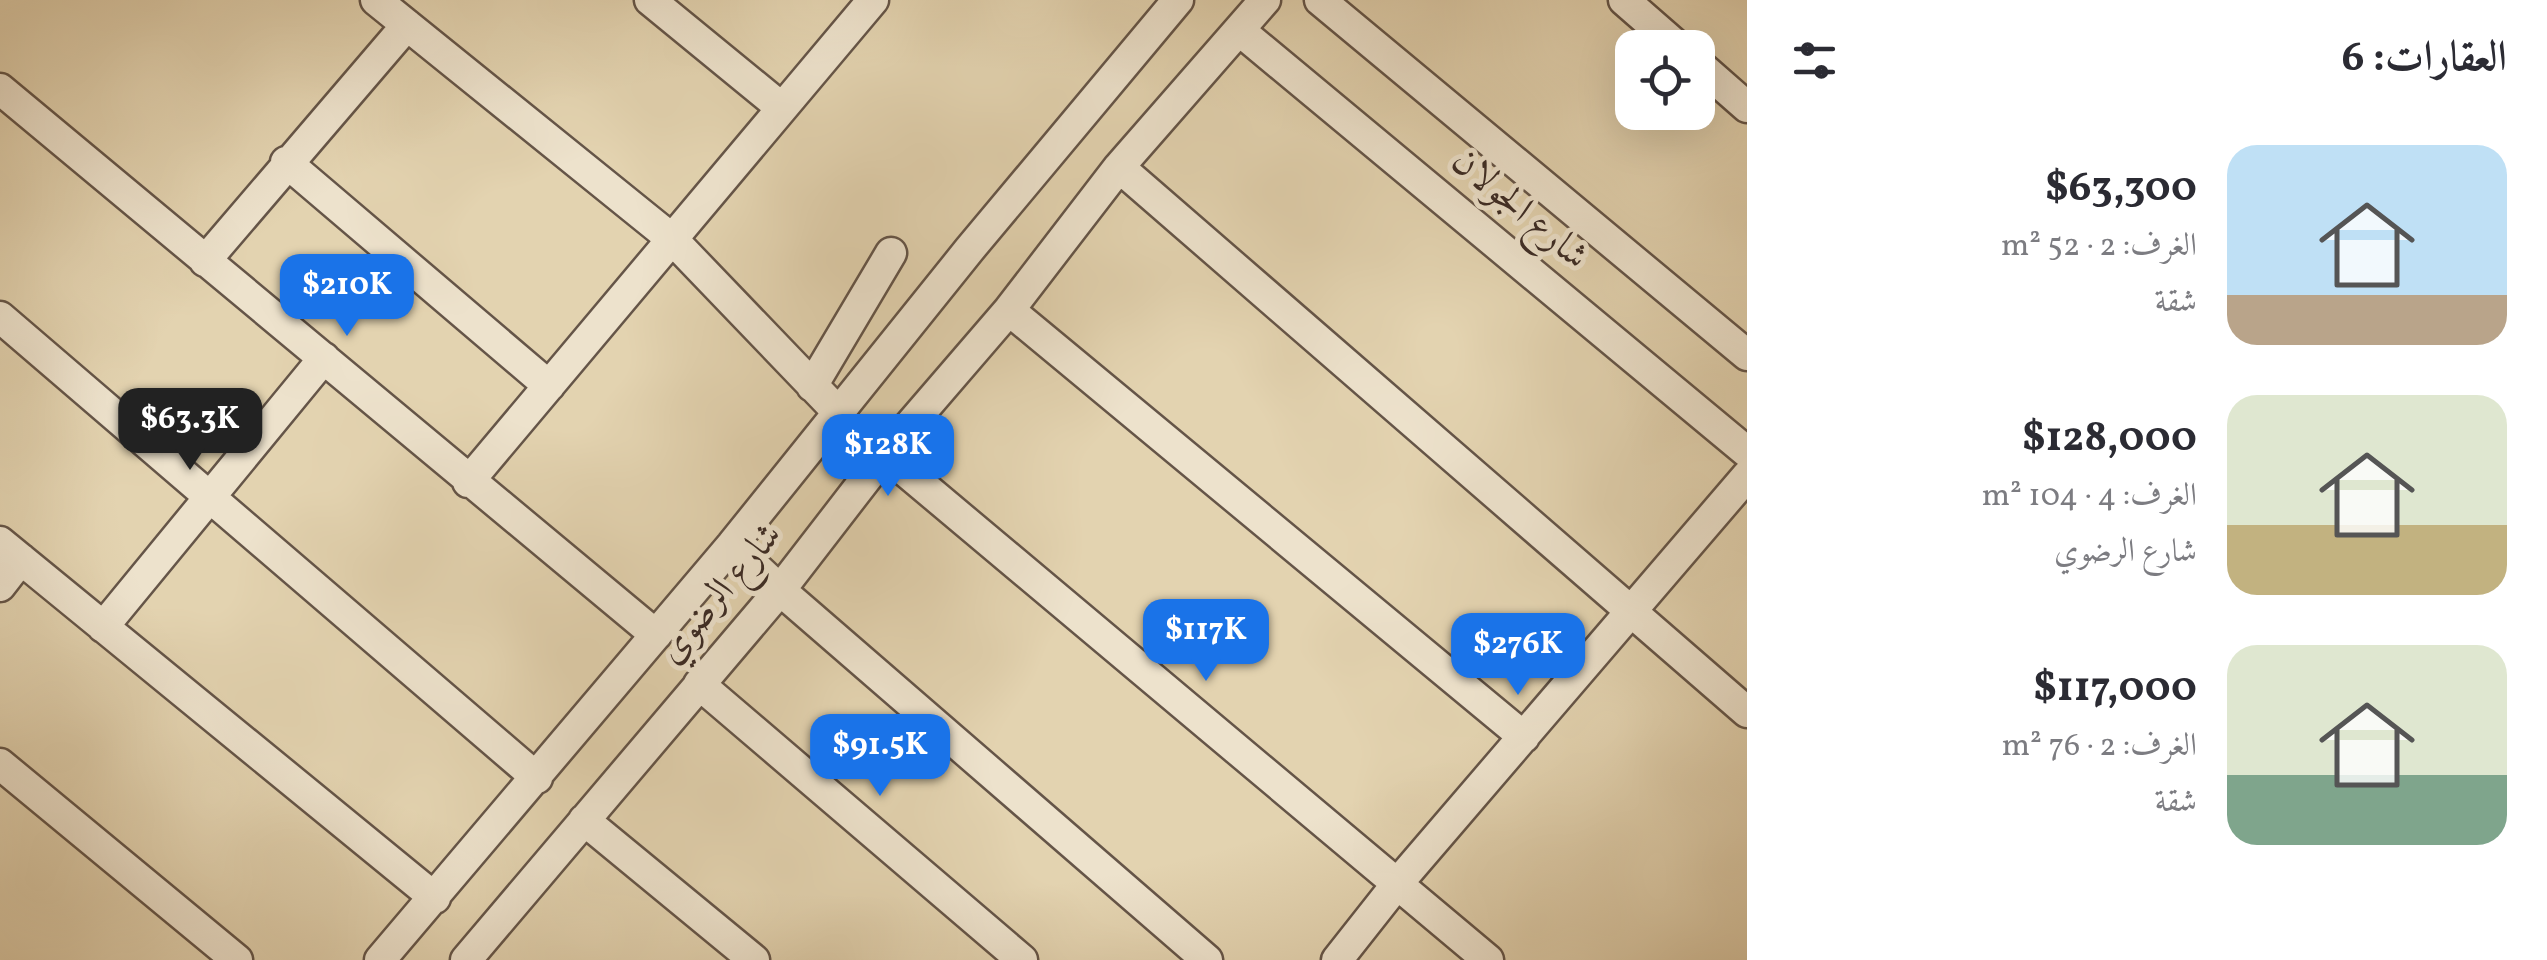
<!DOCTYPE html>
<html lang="ar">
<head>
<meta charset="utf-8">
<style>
  body { margin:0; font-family:Vollkorn,Amiri,serif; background:#f7f7f7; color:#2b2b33; direction:rtl; height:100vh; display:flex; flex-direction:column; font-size:38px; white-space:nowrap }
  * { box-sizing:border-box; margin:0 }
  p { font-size:32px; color:#7c7c81 }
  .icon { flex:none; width:55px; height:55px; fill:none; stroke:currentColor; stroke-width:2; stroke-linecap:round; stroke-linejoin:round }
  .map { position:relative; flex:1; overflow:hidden; direction:ltr }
  .details { display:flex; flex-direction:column; background:#fff; width:800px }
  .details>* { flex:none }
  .fabs { position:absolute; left:1615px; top:30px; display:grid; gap:20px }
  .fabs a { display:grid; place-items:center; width:100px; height:100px; border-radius:20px; background:#fff; box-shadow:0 10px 40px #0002; font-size:50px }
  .price { position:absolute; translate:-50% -85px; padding:0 22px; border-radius:20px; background:#1a73e8; color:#fff; font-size:32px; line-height:65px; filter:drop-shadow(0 2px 5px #0008) }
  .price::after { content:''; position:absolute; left:50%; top:60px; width:30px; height:22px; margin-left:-15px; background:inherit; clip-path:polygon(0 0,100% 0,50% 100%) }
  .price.selected { background:#222; color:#fff }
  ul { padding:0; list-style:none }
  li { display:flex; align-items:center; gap:30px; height:250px; padding:0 40px }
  li span { display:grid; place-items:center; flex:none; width:280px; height:200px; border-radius:30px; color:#555 }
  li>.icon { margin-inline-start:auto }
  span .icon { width:120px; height:120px; fill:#fffc; stroke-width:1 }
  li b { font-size:42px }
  h2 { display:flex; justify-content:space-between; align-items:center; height:120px; padding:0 40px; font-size:42px }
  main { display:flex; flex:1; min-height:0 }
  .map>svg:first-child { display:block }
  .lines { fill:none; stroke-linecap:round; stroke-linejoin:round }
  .minor-casing { stroke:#655548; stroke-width:35 }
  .minor { stroke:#ede2cc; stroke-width:30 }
  .labels { text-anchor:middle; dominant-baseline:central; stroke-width:10; stroke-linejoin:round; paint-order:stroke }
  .street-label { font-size:38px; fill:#3b2b25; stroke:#ede2cc }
</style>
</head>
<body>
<main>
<section class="details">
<h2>العقارات: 6<svg class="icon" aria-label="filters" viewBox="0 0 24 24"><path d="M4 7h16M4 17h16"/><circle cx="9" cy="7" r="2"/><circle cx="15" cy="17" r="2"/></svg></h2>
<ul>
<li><span style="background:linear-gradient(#bfe0f5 75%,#b9a48a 0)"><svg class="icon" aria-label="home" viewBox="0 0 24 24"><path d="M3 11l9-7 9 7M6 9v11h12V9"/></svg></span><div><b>$63,300</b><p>الغرف: 2 · 52 m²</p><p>شقة</p></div></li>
<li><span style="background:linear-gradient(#dfe7d0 65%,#c2b280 0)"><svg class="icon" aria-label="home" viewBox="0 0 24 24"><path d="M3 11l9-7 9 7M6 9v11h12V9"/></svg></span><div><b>$128,000</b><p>الغرف: 4 · 104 m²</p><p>شارع الرضوي</p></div></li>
<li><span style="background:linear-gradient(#dfe7d0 65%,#7fa58c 0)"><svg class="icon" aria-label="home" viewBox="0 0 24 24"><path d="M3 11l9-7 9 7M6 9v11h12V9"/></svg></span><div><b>$117,000</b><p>الغرف: 2 · 76 m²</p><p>شقة</p></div></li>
</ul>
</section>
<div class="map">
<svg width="1747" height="960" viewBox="0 0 1747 960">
  <rect width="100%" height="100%" fill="#e3d3b0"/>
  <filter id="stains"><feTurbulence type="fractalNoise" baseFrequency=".002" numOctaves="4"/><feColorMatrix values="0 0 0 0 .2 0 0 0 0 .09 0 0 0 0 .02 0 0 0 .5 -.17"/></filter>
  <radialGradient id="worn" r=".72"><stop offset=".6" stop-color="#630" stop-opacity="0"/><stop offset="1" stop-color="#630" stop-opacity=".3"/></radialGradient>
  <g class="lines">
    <defs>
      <path id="minor" d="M376,0L672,239L840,414
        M650,0L782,108
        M1320,0L1747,355
        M1624,0L1679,48
        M1239,30L1747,452
        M1698,64L1747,107
        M0,89L656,635
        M286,162L549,386
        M1119,167L1747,712
        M205,261L407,25
        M1009,310L1524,737
        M0,317L537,778
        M812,386L891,253
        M885,454L1488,960
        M468,482L873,0
        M0,542L435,898
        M732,545L780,590L1207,960
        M0,586L21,559
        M103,627L324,358
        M699,684L1022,960
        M0,764L237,960
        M584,820L754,960
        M380,960L732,545L969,250L1178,0
        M466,960L780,590L885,454L1009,310L1119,167L1265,0
        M1337,960L1397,884L1747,476"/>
    </defs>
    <use href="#minor" class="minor-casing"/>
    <use href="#minor" class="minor"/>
  </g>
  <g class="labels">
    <g class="street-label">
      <text transform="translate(1519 210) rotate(40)">شارع الجولان</text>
      <text transform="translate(721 594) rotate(-50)">شارع الرضوي</text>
    </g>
  </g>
  <rect width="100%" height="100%" filter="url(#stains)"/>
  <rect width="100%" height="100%" fill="url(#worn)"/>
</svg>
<div class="fabs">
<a><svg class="icon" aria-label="locate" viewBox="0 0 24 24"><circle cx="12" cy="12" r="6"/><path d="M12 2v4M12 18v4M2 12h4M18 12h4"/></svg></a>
</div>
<b class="price" style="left:347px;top:339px">$210K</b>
<b class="price selected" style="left:190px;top:473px">$63.3K</b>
<b class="price" style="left:888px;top:499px">$128K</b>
<b class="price" style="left:1206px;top:684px">$117K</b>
<b class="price" style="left:1518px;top:698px">$276K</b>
<b class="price" style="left:880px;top:799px">$91.5K</b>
</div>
</main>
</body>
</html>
